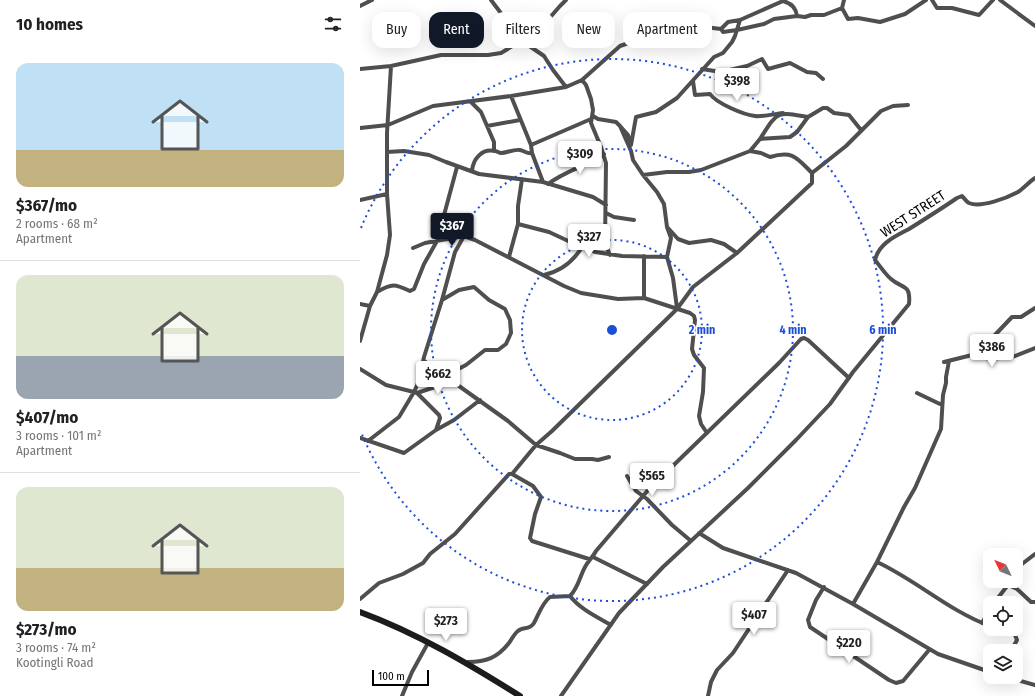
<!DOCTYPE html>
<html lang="en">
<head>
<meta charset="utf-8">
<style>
  body { margin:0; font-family:"Fira Sans Condensed",sans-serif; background:#f2f2f2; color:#202124; height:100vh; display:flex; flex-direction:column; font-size:15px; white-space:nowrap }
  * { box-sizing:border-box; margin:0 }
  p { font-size:13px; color:#757577 }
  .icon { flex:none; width:22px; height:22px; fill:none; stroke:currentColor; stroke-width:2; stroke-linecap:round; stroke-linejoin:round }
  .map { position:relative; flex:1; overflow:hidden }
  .drawer { display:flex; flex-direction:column; background:#fff; width:360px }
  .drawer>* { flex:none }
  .guide { position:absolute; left:12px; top:12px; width:380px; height:36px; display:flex; gap:8px }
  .needle { width:26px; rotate:313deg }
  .tools { position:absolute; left:623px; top:548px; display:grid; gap:8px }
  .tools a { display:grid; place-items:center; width:40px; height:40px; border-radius:8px; background:#fff; box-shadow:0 4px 16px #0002; font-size:20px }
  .scale { position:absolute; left:12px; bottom:10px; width:57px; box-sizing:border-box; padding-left:4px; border:2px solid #000; border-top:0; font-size:11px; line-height:14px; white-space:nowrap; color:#000; -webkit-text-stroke:3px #fff; paint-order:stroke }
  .price { position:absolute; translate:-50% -34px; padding:0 9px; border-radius:4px; background:#fff; color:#222; font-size:13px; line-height:26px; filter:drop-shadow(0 1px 2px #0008) }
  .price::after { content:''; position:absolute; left:50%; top:24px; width:12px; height:9px; margin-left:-6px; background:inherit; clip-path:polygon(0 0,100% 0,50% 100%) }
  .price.active { background:#111827; color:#fff }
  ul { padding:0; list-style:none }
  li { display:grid; align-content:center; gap:8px; height:212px; padding:0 16px }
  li+li { border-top:1px solid #e0e0e0 }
  li span { display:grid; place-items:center; height:124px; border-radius:12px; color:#555 }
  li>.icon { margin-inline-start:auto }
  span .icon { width:72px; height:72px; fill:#fffc; stroke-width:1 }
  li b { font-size:17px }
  h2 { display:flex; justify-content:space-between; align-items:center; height:48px; padding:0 16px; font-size:17px }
  .pill { padding:0 14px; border-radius:12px; background:#fff; box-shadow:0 4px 16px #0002; font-size:14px; line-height:36px }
  .pill.active { background:#111827; color:#fff }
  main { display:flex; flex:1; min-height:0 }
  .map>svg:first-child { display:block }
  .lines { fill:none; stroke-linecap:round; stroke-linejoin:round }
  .street { stroke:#4f4f4f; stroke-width:4 }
  .secondary { stroke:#1c1c1c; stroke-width:6 }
  .ring { fill:none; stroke:#1d4ed8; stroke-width:2; stroke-dasharray:2 4 }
  .labels { text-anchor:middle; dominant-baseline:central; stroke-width:3.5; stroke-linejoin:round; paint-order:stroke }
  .street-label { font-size:14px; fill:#000; stroke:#fff }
  .centre { fill:#1d4ed8; stroke:#fff; stroke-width:2 }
  .ring-label { font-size:12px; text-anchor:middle; font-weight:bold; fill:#1d4ed8; stroke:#fff; stroke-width:3.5; stroke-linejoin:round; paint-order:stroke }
</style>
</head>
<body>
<main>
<section class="drawer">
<h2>10 homes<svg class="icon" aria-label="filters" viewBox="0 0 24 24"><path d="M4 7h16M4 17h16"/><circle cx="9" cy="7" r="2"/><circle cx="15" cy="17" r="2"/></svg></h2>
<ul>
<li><span style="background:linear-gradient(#bfe0f5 70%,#c2b280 0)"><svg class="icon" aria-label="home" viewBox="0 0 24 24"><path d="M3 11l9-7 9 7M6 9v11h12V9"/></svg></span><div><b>$367/mo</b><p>2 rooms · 68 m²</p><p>Apartment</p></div></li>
<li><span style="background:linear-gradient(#dfe7d0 65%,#9aa5b1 0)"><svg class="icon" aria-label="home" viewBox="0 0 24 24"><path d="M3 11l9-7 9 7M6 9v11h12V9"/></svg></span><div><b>$407/mo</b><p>3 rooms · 101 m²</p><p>Apartment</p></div></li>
<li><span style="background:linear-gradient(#dfe7d0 65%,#c2b280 0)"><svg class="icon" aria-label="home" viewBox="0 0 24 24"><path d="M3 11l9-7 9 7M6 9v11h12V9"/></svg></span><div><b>$273/mo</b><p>3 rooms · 74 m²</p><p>Kootingli Road</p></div></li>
</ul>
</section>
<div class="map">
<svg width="675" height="696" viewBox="0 0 675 696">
  <rect width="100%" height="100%" fill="#fff"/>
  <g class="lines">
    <path class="street" d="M131,0L162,41L184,56L193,70L206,87
      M484,0L482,8L488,19L498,18L520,22L545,14L566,0
      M572,0L577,8H592L619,15L633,0
      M640,0L675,26
      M0,6L12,0
      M361,29L363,32L377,30L404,24L414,19L437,16L445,17L451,15H464L482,8
      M0,69L31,66L81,55H128L141,53L179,30L200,6L206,0
      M342,69L361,72L387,66L402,59L408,69L430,63L447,72L456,73L463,79
      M222,80L226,85L231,99L233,110L231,123L241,147L246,163L245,243L250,255
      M333,81L335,95L350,94C356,103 384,115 395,116C402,117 414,114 423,113
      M151,96L171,145L172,153L183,182
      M111,102L121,112L134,142V150
      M233,116L238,119L256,122L260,126L271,151L273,160L283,175L297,192L304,204L307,227L311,238L307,257L313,278L317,308
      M127,126L160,120
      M260,126L268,135L271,145L276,117L296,112L317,98L354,57L363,53L372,42L375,36L380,20L423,1C431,3 436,8 437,16
      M0,128L28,125L73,106L151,96L206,87L222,80L260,46L283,38L299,25L319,17L332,20L336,26L361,29L368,22L380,20
      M400,139C417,112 416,111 448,117
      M171,145L231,119
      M390,151L401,153L410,157C433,150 437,158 452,173
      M27,152L44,151L69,155L86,162L119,174L183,182L233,197L246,205
      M112,171C113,159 122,148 135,151C137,151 139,153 141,153C147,153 153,149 160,150C165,151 167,154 172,153
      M283,175L307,172H329L341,170L390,151L400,139L430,137L437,132L448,117L463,108H467L474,113L489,115L501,130
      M188,184C205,171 226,166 244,154
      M0,200L27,194
      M246,213L254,217L274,220
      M81,224L85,229L102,236
      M158,224L189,232L219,246L235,252L262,256L307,257
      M308,228L318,239L329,243L351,240L364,244L377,253
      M53,248L65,243L104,236
      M284,256V298
      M149,257L158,224V206L162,179
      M184,275C201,271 213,262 222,247
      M17,292C32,283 35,284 50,291L54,289L64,264L77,241L97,167
      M82,300L99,290L114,287L129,300L145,309L150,320L151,333L146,344L138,350H125L106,365L85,376
      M0,304L10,306
      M0,341L10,306L17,292L27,255L30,235L27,194V133L31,66
      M616,354L624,343L634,336L652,317H661L675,308
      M64,361L148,421L176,445L200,453L215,459H232L238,460L249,457
      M584,362L616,354L631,360L638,358H645L655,356L675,348
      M0,369L26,385L54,392L59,381L64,357L82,300L95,252L104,236L115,240L204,286L221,293L258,299L284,298L330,313L334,316L335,320L332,349L334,355L344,368L343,392L339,416L341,424L347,433
      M57,393L93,381
      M557,393L582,405
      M0,438L44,453L76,430L94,420L120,400
      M8,441L39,417L54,392L57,393L79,415L80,418L76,430
      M152,474L173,486L181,497L175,514L170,538L172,541L229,559
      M267,476L276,491L287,499L312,525L331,541
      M339,533L363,548L436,573L493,604L578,654L630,672
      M233,557L287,584
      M517,562C556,580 589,611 630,626
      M656,573L662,564L675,554
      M648,585L657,589L671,602H675
      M464,587L456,600L448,620L450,627L529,680L536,683L543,681L569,650
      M210,596C220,609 237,617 251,625
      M0,599L19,583L43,574L63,563L70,554L95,534L149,474H152L176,445L192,431L317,309L333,287L377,253L452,183V173L486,146L521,111L533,106L548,105
      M634,603L651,581
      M493,604L517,562L544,507L555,488L581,429L583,395L586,383V377L589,361
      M622,623L630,609
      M639,629L655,635L657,640L651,651
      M107,664L108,662C126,662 137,658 149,643C152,639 154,634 158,631C163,626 169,631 174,623C179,614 182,603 190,597L210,596C218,588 220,576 225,567C228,561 233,557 236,551L289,489L419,363L441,339L444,338L448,340L489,378
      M647,677L675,685
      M42,696L52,672L68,643
      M201,696L259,613L303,567L388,488L436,440L470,404L493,372L549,304C551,283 542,289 531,279C525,274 520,266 515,260C519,243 536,236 549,229C565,219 581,209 597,198L602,196C604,198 607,202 609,203C621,208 647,198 658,192C664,188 669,182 675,178
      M348,696L351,682L357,670L373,653L428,570"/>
    <path class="secondary" d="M0,612C57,633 109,664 160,696"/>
  </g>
  <g class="ring">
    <circle cx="252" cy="330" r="90"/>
    <circle cx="252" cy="330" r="181"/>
    <path d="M1 228A271 271 0 1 1 1 432"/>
  </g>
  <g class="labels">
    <g class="street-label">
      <text transform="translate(553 214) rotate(-33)">WEST STREET</text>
    </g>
  </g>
  <circle cx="252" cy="330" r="6" class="centre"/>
  <g class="ring-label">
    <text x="342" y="334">2 min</text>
    <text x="433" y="334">4 min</text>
    <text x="523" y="334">6 min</text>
  </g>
</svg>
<div class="tools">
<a><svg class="needle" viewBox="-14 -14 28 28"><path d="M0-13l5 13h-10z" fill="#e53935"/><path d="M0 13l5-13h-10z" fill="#757577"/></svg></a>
<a><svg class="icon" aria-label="locate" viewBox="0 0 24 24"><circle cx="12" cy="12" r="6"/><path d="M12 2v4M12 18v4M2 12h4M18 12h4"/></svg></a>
<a><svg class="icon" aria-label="layers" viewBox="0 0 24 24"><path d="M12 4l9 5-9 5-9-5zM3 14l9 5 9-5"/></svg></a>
</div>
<div class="scale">100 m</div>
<b class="price" style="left:377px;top:102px">$398</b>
<b class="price" style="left:220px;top:175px">$309</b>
<b class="price active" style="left:92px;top:247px">$367</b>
<b class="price" style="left:229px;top:258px">$327</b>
<b class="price" style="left:632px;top:368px">$386</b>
<b class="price" style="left:78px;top:395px">$662</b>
<b class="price" style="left:292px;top:497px">$565</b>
<b class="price" style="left:394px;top:636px">$407</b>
<b class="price" style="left:86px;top:642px">$273</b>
<b class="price" style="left:489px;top:664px">$220</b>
<div class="guide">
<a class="pill">Buy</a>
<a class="pill active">Rent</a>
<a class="pill">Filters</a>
<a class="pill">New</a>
<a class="pill">Apartment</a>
</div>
</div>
</main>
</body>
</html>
